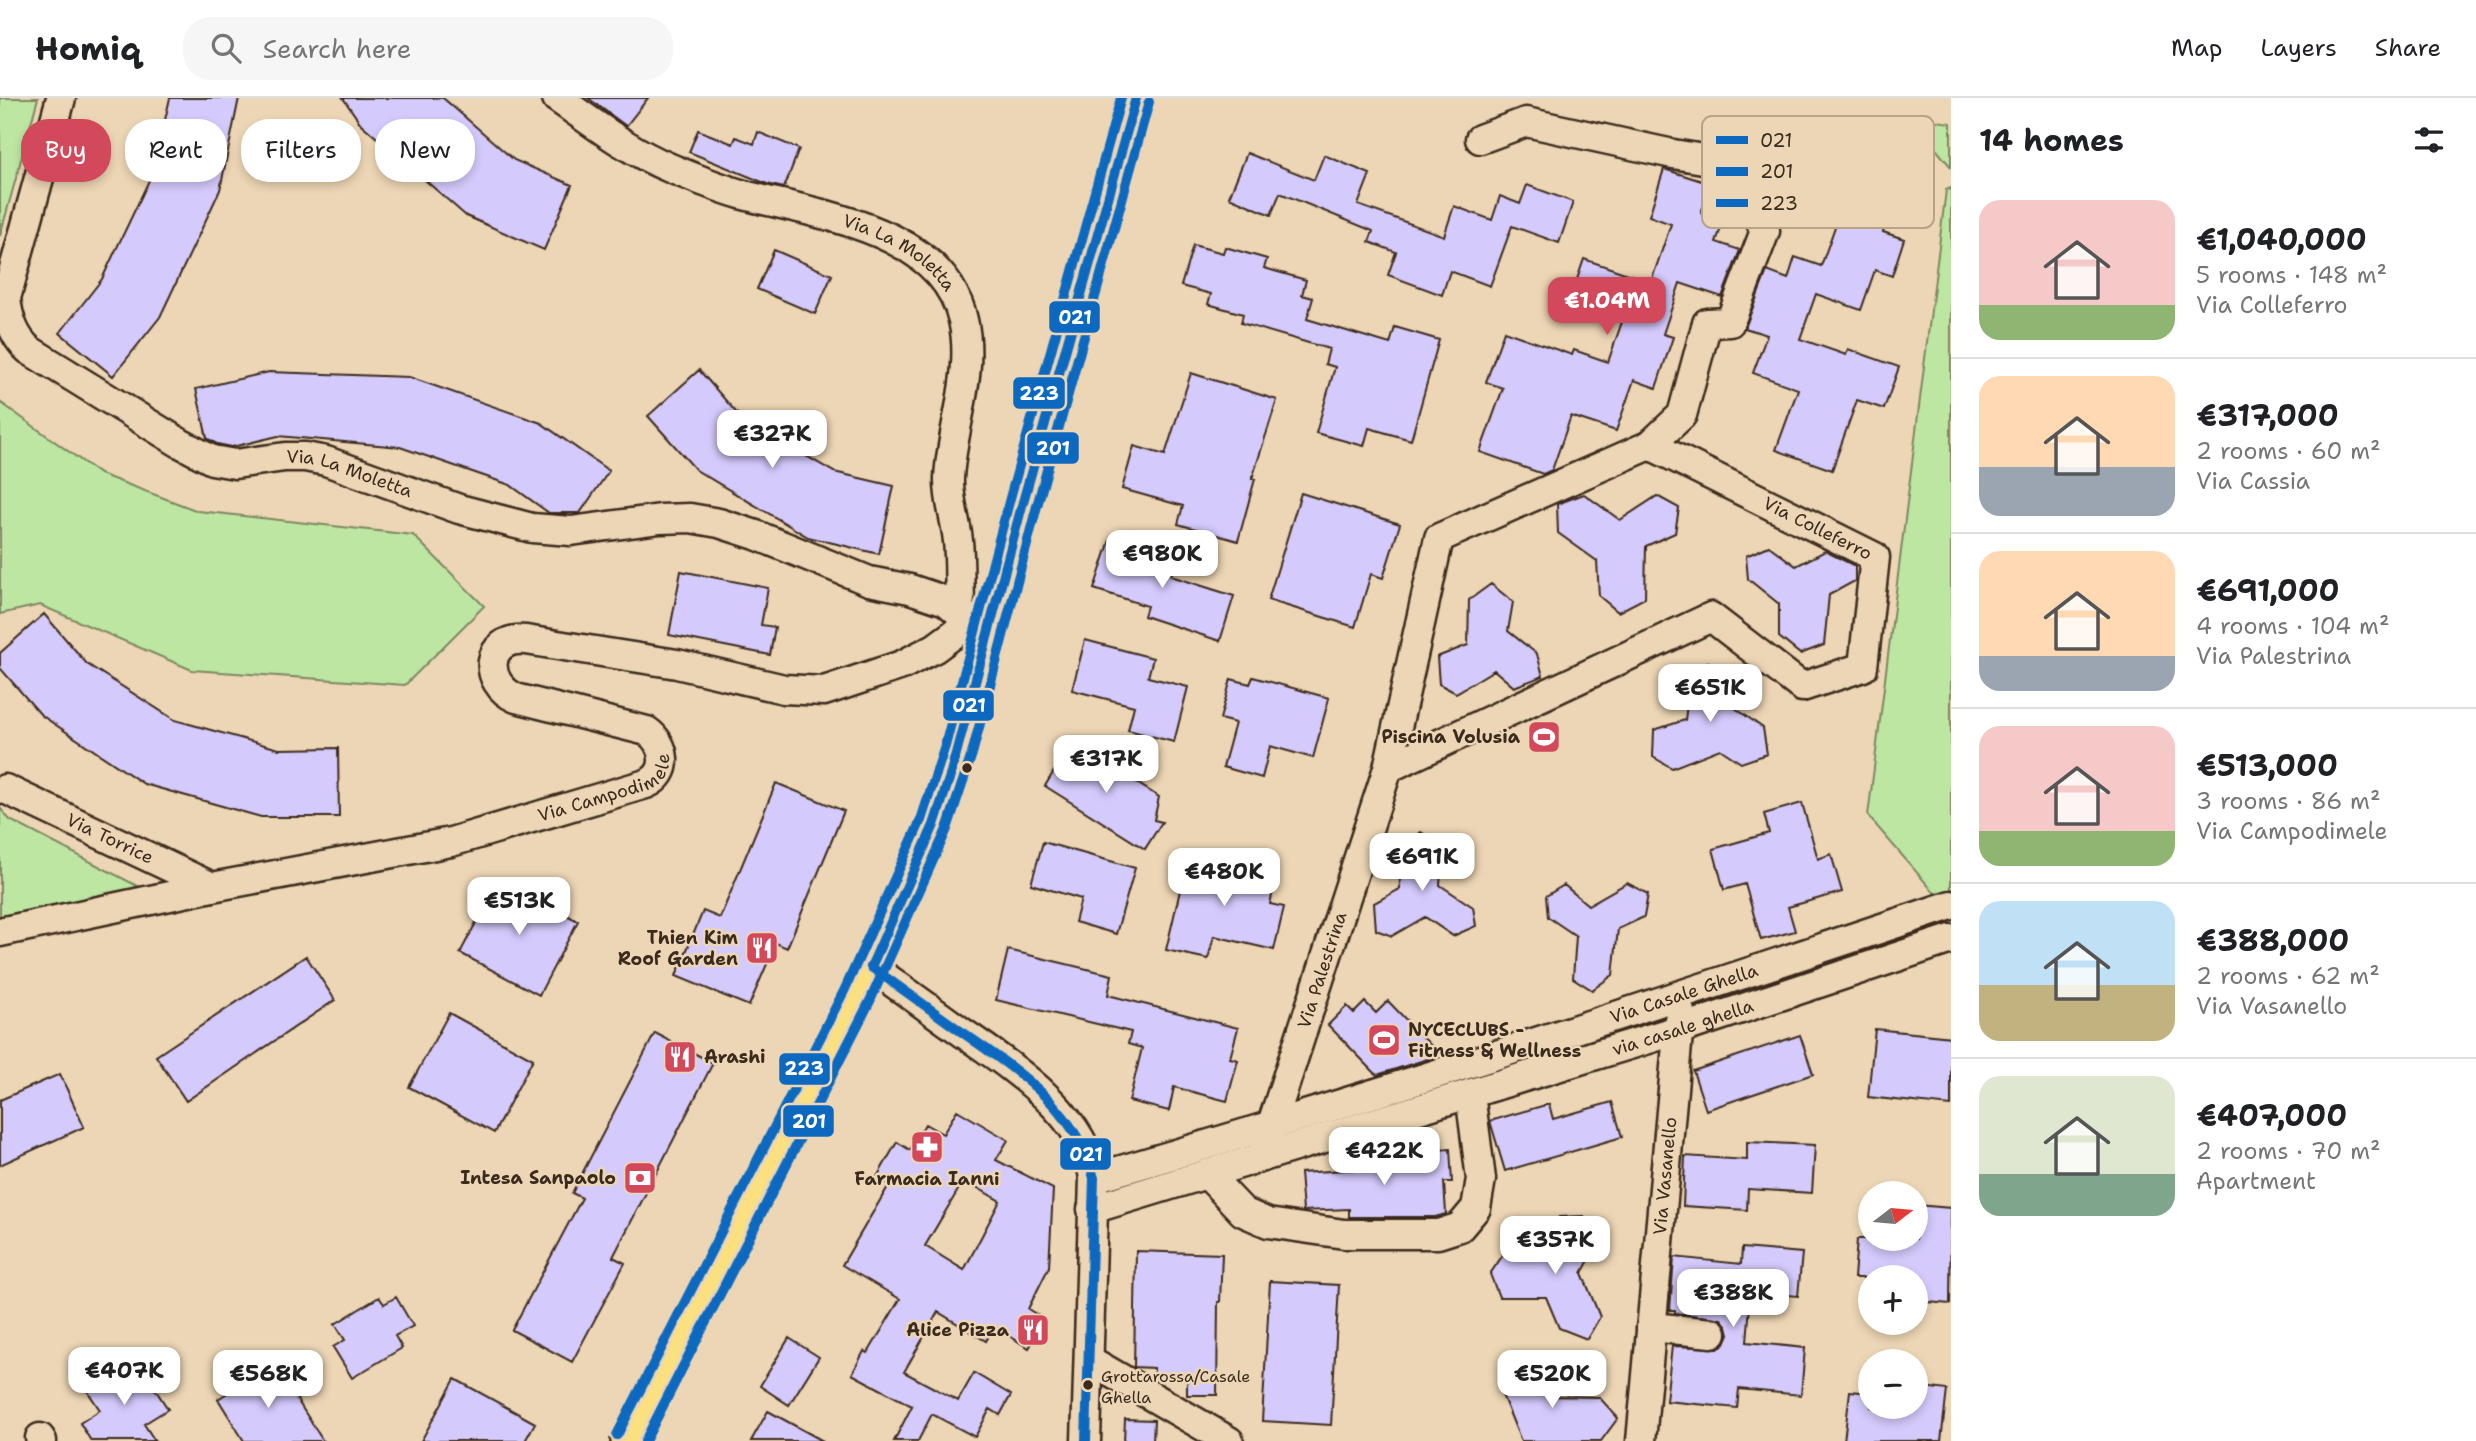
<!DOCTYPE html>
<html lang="en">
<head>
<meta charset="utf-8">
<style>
  body { margin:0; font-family:"Shantell Sans",sans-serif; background:#f6f6f6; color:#202124; height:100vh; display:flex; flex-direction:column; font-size:26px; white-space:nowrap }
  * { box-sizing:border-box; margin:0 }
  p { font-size:23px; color:#757577 }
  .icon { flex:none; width:38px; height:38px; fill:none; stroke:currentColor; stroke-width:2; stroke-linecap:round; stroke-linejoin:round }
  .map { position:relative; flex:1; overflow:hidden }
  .sheet { display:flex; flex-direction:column; background:#fff; width:525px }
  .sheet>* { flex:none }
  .hud { position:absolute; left:21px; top:21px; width:665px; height:63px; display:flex; gap:14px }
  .needle { width:46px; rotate:74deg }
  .buttons { position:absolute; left:1858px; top:1083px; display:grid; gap:14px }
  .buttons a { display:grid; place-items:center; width:70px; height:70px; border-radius:50%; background:#fff; box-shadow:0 4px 10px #0003; font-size:35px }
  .price { position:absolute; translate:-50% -60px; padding:0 16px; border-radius:14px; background:#fff; color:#222; font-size:23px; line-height:46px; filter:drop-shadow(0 2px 4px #0008) }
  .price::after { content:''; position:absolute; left:50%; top:42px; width:21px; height:16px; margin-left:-10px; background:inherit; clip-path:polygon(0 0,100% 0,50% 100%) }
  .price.selected { background:#d1495b; color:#fff }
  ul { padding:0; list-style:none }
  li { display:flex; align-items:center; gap:21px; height:175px; padding:0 28px }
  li+li { border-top:2px solid #e0e0e0 }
  li span { display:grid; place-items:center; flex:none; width:196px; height:140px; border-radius:21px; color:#555 }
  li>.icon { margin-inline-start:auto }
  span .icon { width:84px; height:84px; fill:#fffc; stroke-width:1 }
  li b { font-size:30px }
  h2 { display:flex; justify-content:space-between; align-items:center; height:84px; padding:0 28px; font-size:30px }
  .chip { padding:0 24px; border-radius:28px; background:#fff; box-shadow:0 4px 10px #0003; font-size:24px; line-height:63px }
  .chip.selected { background:#d1495b; color:#fff }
  header { display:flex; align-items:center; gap:42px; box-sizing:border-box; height:98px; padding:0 35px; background:#fff; border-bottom:2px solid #e0e0e0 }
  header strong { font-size:33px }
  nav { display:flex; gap:38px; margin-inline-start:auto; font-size:24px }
  .search { width:490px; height:63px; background:#f6f6f6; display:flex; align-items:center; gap:18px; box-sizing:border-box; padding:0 24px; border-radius:28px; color:#757577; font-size:26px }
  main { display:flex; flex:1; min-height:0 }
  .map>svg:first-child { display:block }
  .green { fill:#bde6a2; stroke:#7c8860; stroke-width:2 }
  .building { fill:#d4cafc; stroke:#3b2a1e; stroke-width:2; fill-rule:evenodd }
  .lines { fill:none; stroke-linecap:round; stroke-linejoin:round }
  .minor-casing { stroke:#3b2a1e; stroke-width:33 }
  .major-casing { stroke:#3b2a1e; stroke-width:40 }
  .minor { stroke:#edd6b5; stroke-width:28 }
  .major { stroke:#fbe080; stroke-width:35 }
  .bus-1-casing { stroke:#edd6b5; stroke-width:16 }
  .bus-2-casing { stroke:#edd6b5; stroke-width:16 }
  .bus-3-casing { stroke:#edd6b5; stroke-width:16 }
  .bus-1 { stroke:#0c69bf; stroke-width:10 }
  .bus-2 { stroke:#0c69bf; stroke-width:10 }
  .bus-3 { stroke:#0c69bf; stroke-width:10 }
  .bus-dot { fill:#3b2a1e; stroke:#edd6b5; stroke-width:2.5 }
  .labels { text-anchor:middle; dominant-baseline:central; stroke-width:5; stroke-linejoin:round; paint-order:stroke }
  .bus-label { font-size:16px; fill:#3b2a1e; stroke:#edd6b5; text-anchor:start }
  .street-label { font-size:18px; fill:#3b2a1e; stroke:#edd6b5 }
  .poi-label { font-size:18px; font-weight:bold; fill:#3b2a1e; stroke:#edd6b5; text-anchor:end }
  .key { fill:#edd6b5; stroke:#b8a288; stroke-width:2 }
  .key-label { font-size:19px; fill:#3b2a1e }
  .line-badge { stroke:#edd6b5; stroke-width:2.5 }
  .badge-label { font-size:19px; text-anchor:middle; font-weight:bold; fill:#fff }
</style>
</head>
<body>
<header>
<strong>Homiq</strong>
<div class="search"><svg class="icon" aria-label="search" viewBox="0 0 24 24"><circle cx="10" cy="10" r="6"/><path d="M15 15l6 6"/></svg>Search here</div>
<nav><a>Map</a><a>Layers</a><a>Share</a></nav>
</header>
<main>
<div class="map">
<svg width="1951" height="1343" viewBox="0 0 1951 1343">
  <rect width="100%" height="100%" fill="#edd6b5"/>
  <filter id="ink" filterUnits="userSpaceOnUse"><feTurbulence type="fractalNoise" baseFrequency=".0143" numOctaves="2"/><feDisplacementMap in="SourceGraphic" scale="14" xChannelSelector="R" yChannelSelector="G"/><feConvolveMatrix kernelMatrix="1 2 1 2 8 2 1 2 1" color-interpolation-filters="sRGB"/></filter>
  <g filter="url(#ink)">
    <path class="green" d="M0,0H38L0,138Z
      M1909,19L1951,25V69Z
      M1951,90V814L1868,718L1946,92Z
      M0,304L100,376L198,413L413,437L484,508L405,587L192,572L40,507L0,516Z
      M0,710L10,722L149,794L0,820Z"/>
    <path class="building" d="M170,0H239L220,92L160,219L113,278L60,235L102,181L153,74Z
      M343,0H443L514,62L572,87L544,152L466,118L361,26Z
      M588,0H648L626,28Z
      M698,32L733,46L736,39L754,46L758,34L799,51L784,90L767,86L689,54Z
      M1247,55L1314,82L1324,57L1370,76L1358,107L1444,138L1454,108L1492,122L1500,98L1520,106L1527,87L1573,104L1559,145L1512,128L1490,188L1450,173L1442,197L1388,177L1396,154L1369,144L1373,133L1280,95L1271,117L1229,99Z
      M1835,62L1875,77L1868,97L1892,106L1883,134L1904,141L1892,178L1875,172L1861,212L1816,196L1800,241L1846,257L1848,251L1899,269L1884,311L1857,302L1832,372L1776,352L1798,291L1753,275L1767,237L1745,230L1767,173L1788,181L1795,159L1821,168L1842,109L1821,102Z
      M1664,71L1711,86L1701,115L1724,122L1716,144L1740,152L1722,199L1680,185L1663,236L1673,239L1656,290L1634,282L1616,333L1571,318L1552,372L1543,376L1480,354L1503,290L1486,284L1504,233L1572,257L1574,252L1608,264L1624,218L1571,199L1584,161L1651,184L1671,126L1649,118Z
      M1193,147L1223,155L1225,149L1267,161L1264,170L1306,182L1302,197L1313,200L1307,221L1390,246L1395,229L1439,242L1411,342L1369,330L1364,348L1316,335L1335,269L1325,266L1329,251L1241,225L1243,216L1208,206L1211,196L1181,188Z
      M774,152L832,177L815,216L757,191Z
      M699,272L741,320L834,374L894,388L879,456L808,439L696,372L648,318Z
      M269,274L409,279L541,325L609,373L580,415H549L510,387L400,349L278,338L232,349L217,346L207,340L196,291Z
      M1191,275L1277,302L1252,381H1255L1238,443L1178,426L1183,408L1122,391L1134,348L1165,357Z
      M1301,395L1400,426L1383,480L1371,476L1355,529L1268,502Z
      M1584,396L1620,422L1657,398L1679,410L1675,435L1646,448L1645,500L1618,514L1599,498L1597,463L1558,435L1557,406Z
      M1111,439L1177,461L1171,478L1234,498L1220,543L1144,518L1147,508L1094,491Z
      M1769,448L1796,468L1825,453L1855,468V483L1829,497L1824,547L1800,556L1779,539V506L1748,481L1746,458Z
      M681,473L768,490L761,527L775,529L770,557L669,537Z
      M1491,486L1513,504L1508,533L1537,556L1543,578L1514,589L1494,572L1456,595L1439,586L1437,559L1468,547L1469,502Z
      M44,516L87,566L175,622L279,651L338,650L339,719H261L144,686L41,617L0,570V555Z
      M1085,542L1153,560L1148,579L1188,589L1174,644L1128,632L1134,608L1072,592Z
      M1708,564L1731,573V607L1763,630L1767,656L1741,665L1720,651L1672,670L1653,659L1654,632L1685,622L1690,581Z
      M1253,579L1329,600L1313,660L1270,648L1262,680L1223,669L1235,625L1220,621L1231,581L1250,586Z
      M1072,644L1159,699L1154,722L1162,724L1145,751L1045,688Z
      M776,685L844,713L787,850L776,845L749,908L676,878L703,813L720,820Z
      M1802,705L1818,761L1831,756L1842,794L1788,809L1795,833L1761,842L1745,786L1724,792L1713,751L1769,735L1764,716Z
      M1421,734L1443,748L1440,787L1473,809L1476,828L1453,838L1425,819L1392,838L1376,832L1374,805L1400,791L1399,751Z
      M1043,744L1135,770L1116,836L1075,824L1081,801L1031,786Z
      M1188,755L1277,776L1270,806L1284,809L1274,852L1214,838L1208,861L1166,852L1182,784L1209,791L1184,775Z
      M499,781L578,823L539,897L460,855Z
      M1627,785L1648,796L1644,819L1618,831L1613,877L1592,892L1573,880L1576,838L1548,819L1546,798L1564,787L1588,807Z
      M1008,852L1112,877L1108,897L1238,930L1230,960L1238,962L1227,1003L1174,989L1169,1013L1129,1003L1142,950L1128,946L1131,934L996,902Z
      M306,858L335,902L186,1003L156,958Z
      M1388,903L1440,957L1377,977L1328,927L1347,908L1354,915L1365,904L1376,915Z
      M449,915L533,961L494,1035L409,989Z
      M1875,931L1951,939V1008L1868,999Z
      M655,935L713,965L613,1159L625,1165L572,1264L512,1232L582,1100L572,1095Z
      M1800,937L1813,976L1706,1012L1693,973Z
      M60,976L84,1029L0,1067V1002Z
      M1612,1004L1622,1039L1505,1073L1490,1023L1549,1006L1553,1021Z
      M957,1012L1008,1042L996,1062L1053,1091L1049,1169L1028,1211L1045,1222L1029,1250L994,1229L986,1243L938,1214L904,1274L958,1303L974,1275L1011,1297L1000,1317L990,1311L975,1339L932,1316L918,1343H894L912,1308L852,1276L864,1253L868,1255L900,1201L842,1167L889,1087L877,1079L897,1044L910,1052L925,1026L943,1036ZM964,1082L1000,1103L964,1172L925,1148Z
      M1747,1044L1815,1047L1812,1095L1748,1091L1747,1112L1683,1108L1685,1058L1747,1062Z
      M1450,1051L1452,1084H1444L1446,1116L1435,1119H1349V1111L1303,1113L1300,1075L1391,1069L1390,1055Z
      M1916,1107L1951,1110L1950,1206L1916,1203V1180H1854L1857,1141H1916Z
      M1584,1118L1597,1148L1582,1175L1600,1219L1587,1241L1559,1230L1546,1199H1499L1490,1176L1503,1157L1538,1156L1559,1119Z
      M1742,1150L1802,1155L1798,1198L1751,1194L1747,1244L1805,1250L1801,1297L1739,1291L1737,1310L1666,1303L1672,1248L1718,1250L1725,1245L1729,1236L1727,1228L1721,1221L1675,1215V1212H1670L1674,1159L1741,1166Z
      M1136,1153L1222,1156L1220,1204H1218L1217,1297H1187V1281L1154,1280V1270L1134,1269Z
      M1270,1183L1339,1187L1331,1327L1262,1323Z
      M379,1199L384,1206L396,1199L413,1228L395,1238L402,1250L352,1280L333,1249L345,1242L335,1226Z
      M789,1240L819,1259L789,1307L760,1288Z
      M136,1262L168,1311L144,1326L155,1343H91L80,1325L100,1312L88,1294Z
      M274,1265L323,1343H244L218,1301Z
      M1511,1265L1535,1268L1549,1298L1599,1299L1618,1320L1601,1343H1521L1498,1287Z
      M455,1281L535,1325L525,1343H421Z
      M1916,1288L1947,1292L1941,1343H1844L1850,1293L1871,1295V1309H1916Z
      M768,1313L823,1343H751Z
      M1125,1321L1154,1322L1153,1343H1124Z"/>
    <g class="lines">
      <defs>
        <g id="minor">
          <path id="s1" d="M61,0L6,200C8,220 14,239 29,252L180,345L212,362L235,366L285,359H305L326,363L459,411L532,430L571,433L660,421L690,420L719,425L756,437L869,483L910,491L946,503L961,516L986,529"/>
          <path id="s2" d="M557,0C593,25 629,53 670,70C694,80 719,90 744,97C819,117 943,131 963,222C975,274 952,328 949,380C948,401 956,422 958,443C960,462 959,482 960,501"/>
          <path d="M1480,41L1526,24L1673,56L1734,66L1765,133L1730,224L1707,225L1682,317L1650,347"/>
          <path id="s3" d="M5,691L212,789"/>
          <path id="s4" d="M0,834L212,789L451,744L646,686C671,676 666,646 647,633L516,600C482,585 485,538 526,542L677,566L784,591L824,593L902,567L935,550L973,522"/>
          <path d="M871,869C901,890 930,911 959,932C1009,967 1085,1015 1094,1080L1086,1343"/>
          <path id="s5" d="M1263,1059L1271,1029L1388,670L1439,440L1650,347L1875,459L1863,569L1802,589L1711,519L1388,670"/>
          <path d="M1207,1076L1243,1114L1268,1125L1344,1136H1438L1460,1129L1476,1110L1481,1081L1470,996"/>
          <path id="s6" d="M1094,1080C1382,997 1667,902 1951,807"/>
          <path id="s7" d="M1092,1111L1678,932L1951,841"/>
          <path d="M1651,1229L1712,1235"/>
          <path d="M1089,1262L1229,1343"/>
          <path d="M40,1340L42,1343"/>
          <path id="s8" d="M1641,1343L1680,914"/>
        </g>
        <path id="major" d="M629,1343L858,897L934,727L958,652L1023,404L1136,0"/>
      </defs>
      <use href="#minor" class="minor-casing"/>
      <use href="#major" class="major-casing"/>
      <use href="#minor" class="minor"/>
      <use href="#major" class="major"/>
      <defs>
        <path id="bus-1" d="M871,869L934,727L950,678L1023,404L1136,0
          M871,869C901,890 930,911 959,932C1017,973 1075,1008 1094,1080L1086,1343"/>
        <path id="bus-2" d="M645,1343L870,903L947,731L972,656L1037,408L1149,4"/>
        <path id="bus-3" d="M617,1337L845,891L921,722L945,648L1010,400L1121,0"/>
      </defs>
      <use href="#bus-1" class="bus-1-casing"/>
      <use href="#bus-2" class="bus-2-casing"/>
      <use href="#bus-3" class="bus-3-casing"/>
      <use href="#bus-1" class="bus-1"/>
      <use href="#bus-2" class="bus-2"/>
      <use href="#bus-3" class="bus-3"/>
    </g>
  </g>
  <defs>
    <symbol id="stadium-square" viewBox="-11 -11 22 22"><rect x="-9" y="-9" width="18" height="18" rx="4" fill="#d1495b" stroke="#edd6b5"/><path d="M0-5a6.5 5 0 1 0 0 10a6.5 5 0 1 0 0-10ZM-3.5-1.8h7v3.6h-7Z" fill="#fff"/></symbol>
    <symbol id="restaurant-square" viewBox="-11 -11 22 22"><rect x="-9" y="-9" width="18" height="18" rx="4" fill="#d1495b" stroke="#edd6b5"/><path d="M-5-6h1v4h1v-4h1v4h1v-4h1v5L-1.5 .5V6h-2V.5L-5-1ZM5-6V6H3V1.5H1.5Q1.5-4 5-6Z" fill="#fff"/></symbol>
    <symbol id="pharmacy-square" viewBox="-11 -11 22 22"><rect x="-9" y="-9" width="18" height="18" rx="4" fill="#d1495b" stroke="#edd6b5"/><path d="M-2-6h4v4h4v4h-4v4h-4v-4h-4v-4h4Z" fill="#fff"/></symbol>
    <symbol id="bank-square" viewBox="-11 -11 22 22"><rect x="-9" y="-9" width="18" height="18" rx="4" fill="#d1495b" stroke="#edd6b5"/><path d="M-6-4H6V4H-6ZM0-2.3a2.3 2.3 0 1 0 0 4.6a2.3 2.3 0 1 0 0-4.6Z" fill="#fff"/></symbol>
  </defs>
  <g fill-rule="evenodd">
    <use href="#stadium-square" x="1525" y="620" width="38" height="38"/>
    <use href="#restaurant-square" x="743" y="831" width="38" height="38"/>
    <use href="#stadium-square" x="1365" y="923" width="38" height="38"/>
    <use href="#restaurant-square" x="661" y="940" width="38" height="38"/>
    <use href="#pharmacy-square" x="908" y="1030" width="38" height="38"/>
    <use href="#bank-square" x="621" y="1061" width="38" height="38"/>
    <use href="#restaurant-square" x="1014" y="1213" width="38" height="38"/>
  </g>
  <g class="bus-dot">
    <circle cx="967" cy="670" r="6"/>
    <circle cx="1088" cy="1287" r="6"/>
  </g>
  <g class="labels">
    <g class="bus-label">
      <text x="1101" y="1278">Grottarossa/Casale<tspan x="1101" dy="21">Ghella</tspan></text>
    </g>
    <g class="street-label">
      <text stroke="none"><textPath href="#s2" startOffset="380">Via La Moletta</textPath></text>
      <text stroke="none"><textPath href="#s1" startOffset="620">Via La Moletta</textPath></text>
      <text stroke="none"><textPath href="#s5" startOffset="1062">Via Colleferro</textPath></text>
      <text stroke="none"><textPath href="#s4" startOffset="626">Via Campodimele</textPath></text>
      <text stroke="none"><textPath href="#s3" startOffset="116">Via Torrice</textPath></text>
      <text stroke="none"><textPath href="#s5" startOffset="196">Via Palestrina</textPath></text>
      <text stroke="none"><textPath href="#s6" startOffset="618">Via Casale Ghella</textPath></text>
      <text stroke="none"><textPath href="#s7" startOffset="618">via casale ghella</textPath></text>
      <text stroke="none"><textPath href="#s8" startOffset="266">Via Vasanello</textPath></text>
    </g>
    <g class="poi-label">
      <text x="1520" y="639">Piscina Volusia</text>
      <text x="738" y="840">Thien Kim<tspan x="738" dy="21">Roof Garden</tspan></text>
      <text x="1408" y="932" text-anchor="start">NYCECLUBS -<tspan x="1408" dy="21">Fitness &amp; Wellness</tspan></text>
      <text x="704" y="959" text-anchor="start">Arashi</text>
      <text x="616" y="1080">Intesa Sanpaolo</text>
      <text x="927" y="1081" text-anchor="middle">Farmacia Ianni</text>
      <text x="1009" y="1232">Alice Pizza</text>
    </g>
  </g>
  <rect x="1702" y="18" width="232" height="112" rx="10" class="key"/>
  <rect x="1716" y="38" width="32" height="8" fill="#0c69bf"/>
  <rect x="1716" y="69" width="32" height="9" fill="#0c69bf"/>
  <rect x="1716" y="101" width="32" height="8" fill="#0c69bf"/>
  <g class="key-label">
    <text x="1760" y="49">021</text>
    <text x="1760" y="80">201</text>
    <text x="1760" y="112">223</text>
  </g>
  <g class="line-badge">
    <rect x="1048" y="202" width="53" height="34" rx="7" fill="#0c69bf"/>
    <rect x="1012" y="278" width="54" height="34" rx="7" fill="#0c69bf"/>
    <rect x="1026" y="333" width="54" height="34" rx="7" fill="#0c69bf"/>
    <rect x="942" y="591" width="53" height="33" rx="7" fill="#0c69bf"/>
    <rect x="778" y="954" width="53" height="34" rx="7" fill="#0c69bf"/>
    <rect x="782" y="1006" width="53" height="34" rx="7" fill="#0c69bf"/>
    <rect x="1059" y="1039" width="53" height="34" rx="7" fill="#0c69bf"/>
  </g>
  <g class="badge-label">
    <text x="1075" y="226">021</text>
    <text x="1039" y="302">223</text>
    <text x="1053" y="357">201</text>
    <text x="969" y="614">021</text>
    <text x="804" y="977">223</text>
    <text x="809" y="1030">201</text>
    <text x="1086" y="1063">021</text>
  </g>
</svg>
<div class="buttons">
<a><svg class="needle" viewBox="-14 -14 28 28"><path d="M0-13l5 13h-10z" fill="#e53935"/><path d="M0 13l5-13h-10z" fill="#757577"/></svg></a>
<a>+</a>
<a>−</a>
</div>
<b class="price selected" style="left:1607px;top:239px">€1.04M</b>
<b class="price" style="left:772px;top:372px">€327K</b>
<b class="price" style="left:1162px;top:492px">€980K</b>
<b class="price" style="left:1710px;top:626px">€651K</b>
<b class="price" style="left:1106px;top:697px">€317K</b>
<b class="price" style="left:1422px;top:795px">€691K</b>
<b class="price" style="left:1224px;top:810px">€480K</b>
<b class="price" style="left:519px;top:839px">€513K</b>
<b class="price" style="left:1384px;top:1089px">€422K</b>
<b class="price" style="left:1555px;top:1178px">€357K</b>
<b class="price" style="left:1733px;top:1231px">€388K</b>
<b class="price" style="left:124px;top:1309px">€407K</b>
<b class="price" style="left:268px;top:1312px">€568K</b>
<b class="price" style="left:1552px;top:1312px">€520K</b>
<div class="hud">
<a class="chip selected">Buy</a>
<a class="chip">Rent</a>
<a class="chip">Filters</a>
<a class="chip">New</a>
</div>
</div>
<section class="sheet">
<h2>14 homes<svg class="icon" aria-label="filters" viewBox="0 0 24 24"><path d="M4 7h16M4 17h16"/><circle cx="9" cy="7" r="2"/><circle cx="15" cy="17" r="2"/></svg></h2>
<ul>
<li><span style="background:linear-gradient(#f6c9c9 75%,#8fb573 0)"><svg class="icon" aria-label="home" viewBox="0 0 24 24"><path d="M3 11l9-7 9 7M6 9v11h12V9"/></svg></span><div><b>€1,040,000</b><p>5 rooms · 148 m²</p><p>Via Colleferro</p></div></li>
<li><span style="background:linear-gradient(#ffd9b3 65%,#9aa5b1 0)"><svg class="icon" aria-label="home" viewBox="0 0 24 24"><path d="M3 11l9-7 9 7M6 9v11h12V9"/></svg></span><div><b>€317,000</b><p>2 rooms · 60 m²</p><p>Via Cassia</p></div></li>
<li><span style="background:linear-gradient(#ffd9b3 75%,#9aa5b1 0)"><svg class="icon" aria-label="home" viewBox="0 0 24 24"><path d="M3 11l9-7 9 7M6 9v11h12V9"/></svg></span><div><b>€691,000</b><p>4 rooms · 104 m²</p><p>Via Palestrina</p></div></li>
<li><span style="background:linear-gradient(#f6c9c9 75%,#8fb573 0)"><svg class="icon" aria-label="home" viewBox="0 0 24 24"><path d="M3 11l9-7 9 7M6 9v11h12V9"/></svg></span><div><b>€513,000</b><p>3 rooms · 86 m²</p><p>Via Campodimele</p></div></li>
<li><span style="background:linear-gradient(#bfe0f5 60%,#c2b280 0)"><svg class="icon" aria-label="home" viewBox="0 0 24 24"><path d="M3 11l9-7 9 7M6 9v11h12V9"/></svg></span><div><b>€388,000</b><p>2 rooms · 62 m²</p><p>Via Vasanello</p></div></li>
<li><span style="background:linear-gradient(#dfe7d0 70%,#7fa58c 0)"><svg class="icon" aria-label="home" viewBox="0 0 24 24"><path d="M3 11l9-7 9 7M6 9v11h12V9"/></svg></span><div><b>€407,000</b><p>2 rooms · 70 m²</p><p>Apartment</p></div></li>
</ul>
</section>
</main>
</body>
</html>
